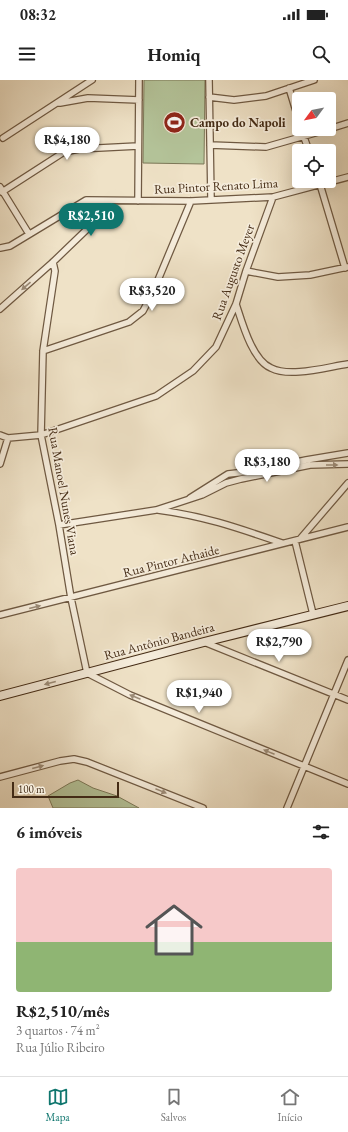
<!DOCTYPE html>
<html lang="pt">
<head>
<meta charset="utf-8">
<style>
  body { margin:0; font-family:"EB Garamond",serif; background:#f2f2f2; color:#222; height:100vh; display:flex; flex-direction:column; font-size:15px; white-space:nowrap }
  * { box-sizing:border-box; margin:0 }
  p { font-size:13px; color:#767676 }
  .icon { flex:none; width:22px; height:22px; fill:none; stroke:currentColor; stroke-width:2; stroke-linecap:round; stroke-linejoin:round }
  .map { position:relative; height:728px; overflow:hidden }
  .drawer { display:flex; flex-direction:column; background:#fff; flex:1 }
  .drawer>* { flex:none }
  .needle { width:26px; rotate:238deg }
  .fabs { position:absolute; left:292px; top:12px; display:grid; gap:8px }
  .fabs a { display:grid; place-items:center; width:44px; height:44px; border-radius:4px; background:#fff; box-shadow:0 4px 16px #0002; font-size:20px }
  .scale { position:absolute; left:12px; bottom:10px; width:107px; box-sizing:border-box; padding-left:4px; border:2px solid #442b15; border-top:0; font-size:11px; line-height:14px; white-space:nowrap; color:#442b15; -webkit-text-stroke:3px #f5ecdb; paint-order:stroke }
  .price { position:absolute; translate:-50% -34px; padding:0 9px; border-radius:14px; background:#fff; color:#222; font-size:13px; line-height:26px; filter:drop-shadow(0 1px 2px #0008) }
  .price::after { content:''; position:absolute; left:50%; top:24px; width:12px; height:9px; margin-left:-6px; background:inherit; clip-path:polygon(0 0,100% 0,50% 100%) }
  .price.on { background:#0f766e; color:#fff }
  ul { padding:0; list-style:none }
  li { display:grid; align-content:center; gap:8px; height:212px; padding:0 16px }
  li span { display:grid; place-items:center; height:124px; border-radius:4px; color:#555 }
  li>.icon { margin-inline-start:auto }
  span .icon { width:72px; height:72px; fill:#fffc; stroke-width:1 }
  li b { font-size:17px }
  h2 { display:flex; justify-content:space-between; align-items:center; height:48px; padding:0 16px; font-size:17px }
  .status { display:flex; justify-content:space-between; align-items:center; height:28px; padding:0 20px; background:#fff; direction:ltr }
  .status svg { height:11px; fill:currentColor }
  header { display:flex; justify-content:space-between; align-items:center; height:52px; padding:0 16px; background:#fff; font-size:18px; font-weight:700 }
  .menu { display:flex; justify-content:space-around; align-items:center; height:56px; border-top:1px solid #e0e0e0; background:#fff; font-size:11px; color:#767676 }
  .menu a { display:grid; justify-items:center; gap:2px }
  .menu .on { color:#0f766e }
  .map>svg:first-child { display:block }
  .green { fill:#b4c49a; stroke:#7c7858 }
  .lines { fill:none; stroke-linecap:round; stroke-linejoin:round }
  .street-casing { stroke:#6f5942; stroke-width:8 }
  .secondary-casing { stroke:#442b15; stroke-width:10 }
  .street { stroke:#f5ecdb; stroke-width:5.5 }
  .secondary { stroke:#f5ecdb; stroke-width:8 }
  .oneway { fill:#9c8c78 }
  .labels { text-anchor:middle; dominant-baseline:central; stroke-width:3.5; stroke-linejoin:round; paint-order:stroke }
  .poi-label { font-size:13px; font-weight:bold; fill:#442b15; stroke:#f5ecdb; text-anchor:start }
  .street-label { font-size:13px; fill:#442b15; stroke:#f5ecdb }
</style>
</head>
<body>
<div class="status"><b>08:32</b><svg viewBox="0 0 49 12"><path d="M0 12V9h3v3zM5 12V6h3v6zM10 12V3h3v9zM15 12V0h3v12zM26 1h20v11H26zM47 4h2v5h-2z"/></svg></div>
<header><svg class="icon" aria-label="menu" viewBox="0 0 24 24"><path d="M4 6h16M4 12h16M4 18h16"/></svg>Homiq<svg class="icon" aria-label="search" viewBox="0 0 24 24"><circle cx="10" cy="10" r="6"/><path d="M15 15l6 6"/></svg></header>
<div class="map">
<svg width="348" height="728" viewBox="0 0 348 728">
  <rect width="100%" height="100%" fill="#efe2c7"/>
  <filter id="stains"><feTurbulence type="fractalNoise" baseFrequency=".005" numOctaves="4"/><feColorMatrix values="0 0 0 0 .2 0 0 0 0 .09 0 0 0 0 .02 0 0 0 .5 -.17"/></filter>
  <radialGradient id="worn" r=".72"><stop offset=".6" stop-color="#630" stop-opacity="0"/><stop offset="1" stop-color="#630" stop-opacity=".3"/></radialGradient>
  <path class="green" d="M144,0H205L204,84L143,83Z
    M78,700L93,708L117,716L139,728H53L48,716L70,703Z"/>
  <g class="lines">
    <defs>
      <path id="street" d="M209,0L211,119
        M289,8L299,41
        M209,17L234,20L266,16L314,0
        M60,23L88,18L139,20
        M301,49L309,71
        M329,49L348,43
        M3,58L92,0
        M210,65L266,67L329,49
        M319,101L345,188
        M0,107L29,154
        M2,112L64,72L79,69L138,66
        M138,121L139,0
        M0,168L10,166L86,120L191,121L273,117L348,97
        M53,182L55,191L43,271L41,355L59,445L71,518L87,593L130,615L348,704
        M246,191L278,197L310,195L348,187
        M236,224C242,242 252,280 271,288C290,298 327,287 348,284
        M0,229L53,182L108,129L109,121
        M43,271L129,242L143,231L153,212L191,121
        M0,355L8,358L41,355L156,316L193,291L216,267L236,224L246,191L273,117
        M0,384L8,358
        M190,418L228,394L255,391L306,380L348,373
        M158,430C204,436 238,448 282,463
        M59,445L156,430L202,415L226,403L241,399L310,385L348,384
        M300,459L348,403
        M295,461L313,534
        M0,535L348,447
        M204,562L348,620
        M0,697L60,681L74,679L87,682L203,728
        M287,728L348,580"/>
      <path id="secondary" d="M0,616L204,562L348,526"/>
    </defs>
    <use href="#street" class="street-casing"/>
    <use href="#secondary" class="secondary-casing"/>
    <use href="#street" class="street"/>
    <use href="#secondary" class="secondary"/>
  </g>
  <defs><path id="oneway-solid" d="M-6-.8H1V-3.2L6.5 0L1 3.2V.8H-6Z"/></defs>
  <g class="oneway">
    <use href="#oneway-solid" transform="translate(26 206) rotate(139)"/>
    <use href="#oneway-solid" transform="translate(332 385)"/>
    <use href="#oneway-solid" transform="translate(35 527) rotate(-14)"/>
    <use href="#oneway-solid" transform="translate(50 603) rotate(165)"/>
    <use href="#oneway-solid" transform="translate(135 617) rotate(-157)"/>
    <use href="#oneway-solid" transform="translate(269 672) rotate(-158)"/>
    <use href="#oneway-solid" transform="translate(38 687) rotate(-15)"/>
    <use href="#oneway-solid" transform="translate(161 711) rotate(22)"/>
  </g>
  <defs>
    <symbol id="stadium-disc" viewBox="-11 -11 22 22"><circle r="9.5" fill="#8f2418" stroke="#f5ecdb"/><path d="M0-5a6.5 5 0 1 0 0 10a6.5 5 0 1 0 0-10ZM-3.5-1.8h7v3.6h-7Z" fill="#fff"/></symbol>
  </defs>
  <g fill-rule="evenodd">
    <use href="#stadium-disc" x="162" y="30" width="25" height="25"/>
  </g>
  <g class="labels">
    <g class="poi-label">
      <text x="190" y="42">Campo do Napoli</text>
    </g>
    <g class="street-label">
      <text transform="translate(216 106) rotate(-3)">Rua Pintor Renato Lima</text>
      <text transform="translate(233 192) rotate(-70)">Rua Augusto Meyer</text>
      <text transform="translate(64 411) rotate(80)">Rua Manoel Nunes Viana</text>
      <text transform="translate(171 481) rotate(-14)">Rua Pintor Athaide</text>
      <text transform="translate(159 561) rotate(-15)">Rua Antônio Bandeira</text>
    </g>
  </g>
  <rect width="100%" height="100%" filter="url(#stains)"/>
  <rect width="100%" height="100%" fill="url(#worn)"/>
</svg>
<div class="fabs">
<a><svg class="needle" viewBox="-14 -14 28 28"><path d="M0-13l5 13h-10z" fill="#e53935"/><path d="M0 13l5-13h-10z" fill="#767676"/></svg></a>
<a><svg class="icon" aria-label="locate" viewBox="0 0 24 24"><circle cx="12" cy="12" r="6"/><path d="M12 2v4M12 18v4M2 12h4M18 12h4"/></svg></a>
</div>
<div class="scale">100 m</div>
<b class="price" style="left:67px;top:81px">R$4,180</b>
<b class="price on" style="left:91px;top:157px">R$2,510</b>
<b class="price" style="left:152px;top:232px">R$3,520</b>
<b class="price" style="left:267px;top:403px">R$3,180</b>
<b class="price" style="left:279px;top:583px">R$2,790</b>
<b class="price" style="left:199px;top:634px">R$1,940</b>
</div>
<section class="drawer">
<h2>6 imóveis<svg class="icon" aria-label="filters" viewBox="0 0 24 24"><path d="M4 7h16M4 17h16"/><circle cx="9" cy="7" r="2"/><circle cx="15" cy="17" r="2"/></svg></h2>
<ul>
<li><span style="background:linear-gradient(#f6c9c9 60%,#8fb573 0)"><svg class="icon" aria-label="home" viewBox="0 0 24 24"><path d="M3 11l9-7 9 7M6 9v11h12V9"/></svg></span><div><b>R$2,510/mês</b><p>3 quartos · 74 m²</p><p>Rua Júlio Ribeiro</p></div></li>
</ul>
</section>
<nav class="menu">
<a class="on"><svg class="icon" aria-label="map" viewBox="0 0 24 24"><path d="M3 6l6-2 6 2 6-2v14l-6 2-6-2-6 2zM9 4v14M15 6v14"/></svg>Mapa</a>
<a><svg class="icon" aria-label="saved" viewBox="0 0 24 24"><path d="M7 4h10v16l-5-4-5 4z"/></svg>Salvos</a>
<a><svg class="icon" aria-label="home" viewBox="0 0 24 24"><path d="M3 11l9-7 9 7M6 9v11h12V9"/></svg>Início</a>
</nav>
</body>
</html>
